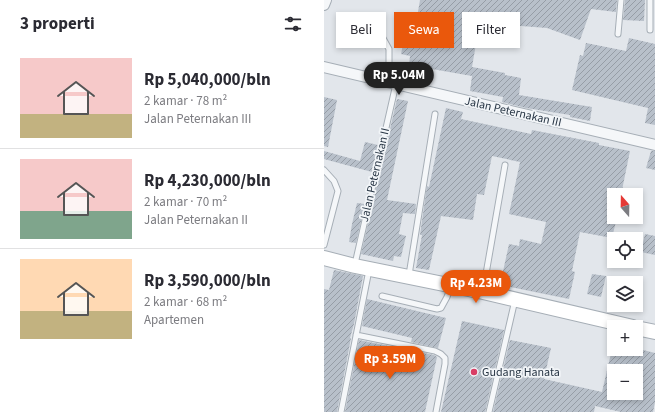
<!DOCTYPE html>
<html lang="id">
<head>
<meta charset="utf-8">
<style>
  body { margin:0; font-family:"Source Sans 3",sans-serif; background:#f7f7f7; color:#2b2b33; height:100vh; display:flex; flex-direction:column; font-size:15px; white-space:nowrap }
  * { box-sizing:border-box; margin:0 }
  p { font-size:13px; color:#7c7c81 }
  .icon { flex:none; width:22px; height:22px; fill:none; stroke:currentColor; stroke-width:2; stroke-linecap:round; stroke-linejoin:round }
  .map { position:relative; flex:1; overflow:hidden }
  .sheet { display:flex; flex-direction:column; background:#fff; width:324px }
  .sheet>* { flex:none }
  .top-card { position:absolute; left:12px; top:12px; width:259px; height:36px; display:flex; gap:8px }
  .needle { width:26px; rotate:340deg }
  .tools { position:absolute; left:283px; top:188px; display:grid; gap:8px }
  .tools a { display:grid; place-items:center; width:36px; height:36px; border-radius:0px; background:#fff; box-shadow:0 2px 6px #0003; font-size:20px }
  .price { position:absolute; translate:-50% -34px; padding:0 9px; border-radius:14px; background:#ea580c; color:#fff; font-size:13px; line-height:26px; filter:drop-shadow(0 1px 2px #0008) }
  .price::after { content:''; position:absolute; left:50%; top:24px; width:12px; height:9px; margin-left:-6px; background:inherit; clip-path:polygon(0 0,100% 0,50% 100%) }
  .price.selected { background:#222; color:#fff }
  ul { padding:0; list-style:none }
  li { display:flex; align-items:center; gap:12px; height:100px; padding:0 20px }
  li+li { border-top:1px solid #e1e1e2 }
  li span { display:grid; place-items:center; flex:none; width:112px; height:80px; border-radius:0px; color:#555 }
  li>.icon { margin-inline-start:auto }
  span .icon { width:48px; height:48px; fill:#fffc; stroke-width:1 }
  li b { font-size:17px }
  h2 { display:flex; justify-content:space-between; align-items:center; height:48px; padding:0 20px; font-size:17px }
  .pill { padding:0 14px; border-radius:0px; background:#fff; box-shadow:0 2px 6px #0003; font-size:14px; line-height:36px }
  .pill.selected { background:#ea580c; color:#fff }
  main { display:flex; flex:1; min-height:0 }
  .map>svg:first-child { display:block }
  .building { fill:url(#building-hatch); fill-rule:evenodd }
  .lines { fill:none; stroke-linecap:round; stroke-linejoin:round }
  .lane-casing { stroke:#a6aeb6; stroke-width:7 }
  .street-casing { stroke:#a6aeb6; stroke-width:12 }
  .secondary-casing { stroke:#a6aeb6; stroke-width:16 }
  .lane { stroke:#f5f7f9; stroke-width:5 }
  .street { stroke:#f5f7f9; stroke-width:10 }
  .secondary { stroke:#fff; stroke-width:14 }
  .poi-dot { fill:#d93d65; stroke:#f2f5f8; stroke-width:1.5 }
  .labels { text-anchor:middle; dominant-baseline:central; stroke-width:3.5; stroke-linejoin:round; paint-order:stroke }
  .street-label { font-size:12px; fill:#283645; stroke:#f2f5f8 }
  .poi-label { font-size:12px; fill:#283645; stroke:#f2f5f8; text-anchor:start }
</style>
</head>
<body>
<main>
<section class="sheet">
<h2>3 properti<svg class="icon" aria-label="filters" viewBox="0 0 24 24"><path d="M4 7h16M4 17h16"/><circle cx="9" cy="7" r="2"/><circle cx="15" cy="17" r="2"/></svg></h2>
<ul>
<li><span style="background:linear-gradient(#f6c9c9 70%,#c2b280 0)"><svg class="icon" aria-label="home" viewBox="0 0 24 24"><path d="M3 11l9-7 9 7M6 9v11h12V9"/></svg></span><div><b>Rp 5,040,000/bln</b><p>2 kamar · 78 m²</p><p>Jalan Peternakan III</p></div></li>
<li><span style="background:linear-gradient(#f6c9c9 65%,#7fa58c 0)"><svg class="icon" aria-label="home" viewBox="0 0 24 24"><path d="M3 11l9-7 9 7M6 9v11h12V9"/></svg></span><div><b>Rp 4,230,000/bln</b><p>2 kamar · 70 m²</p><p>Jalan Peternakan II</p></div></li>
<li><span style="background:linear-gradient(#ffd9b3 65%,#c2b280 0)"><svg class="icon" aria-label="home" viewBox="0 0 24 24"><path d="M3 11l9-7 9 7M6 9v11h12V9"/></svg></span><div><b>Rp 3,590,000/bln</b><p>2 kamar · 68 m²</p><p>Apartemen</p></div></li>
</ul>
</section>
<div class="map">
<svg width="331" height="412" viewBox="0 0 331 412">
  <defs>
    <pattern id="building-hatch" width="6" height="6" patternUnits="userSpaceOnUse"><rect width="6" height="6" fill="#b8c0ca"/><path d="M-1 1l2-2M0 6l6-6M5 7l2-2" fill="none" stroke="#969da6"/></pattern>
  </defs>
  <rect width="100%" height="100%" fill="#e2e6eb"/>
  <path class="building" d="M96,0H293L292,12L267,9L256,40L223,28L170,24L171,23L156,21L148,67L181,73V75L197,78L195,95L268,107L266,121L246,117V115L202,108L178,102L179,97L146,91L148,76L85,65L86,56L77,54L81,34L90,35Z
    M301,0H321L320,21L299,20Z
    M305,38L331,44V125L321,123L324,108L248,90L256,55L259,56L262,43L302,51Z
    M0,97L13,100L4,147L0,146Z
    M73,99L84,101L63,200L92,204L91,214L79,213L75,234L82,236L77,257L70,256L69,261L37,254Z
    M122,108L139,112L137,119L207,134L208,130L275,143V145L306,151L297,195H290V217H293L288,238L256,232L248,271L251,272L245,299L176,285L185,244L195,246L196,239L217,244L222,222L185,214L196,162L168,156L160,195L153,194L149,220L117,216L105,270L92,268L98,235H96L103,186L105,187Z
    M41,142L54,145L48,172L0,159V151L36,161Z
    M327,151H331V170L322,168Z
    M33,203L41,204L32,243L25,242L28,224Z
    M321,234L331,236V255L317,252Z
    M10,270L39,276L30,324L26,338H27L13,412H0V289L5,290Z
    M268,274L282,276L277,297L263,294Z
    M43,299L122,318L114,348L87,342L88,338L38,326Z
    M138,321L180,330L161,412H117Z
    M35,340L110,355L113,357L101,412H21Z
    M186,340L227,348L220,379L278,392L288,349H315L331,353V402L329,412H297L271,406L270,412H169ZM290,371H312V393H290Z"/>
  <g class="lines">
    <defs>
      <path id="lane" d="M22,16L41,21L55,31L65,49V67L61,81
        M326,30V0
        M294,34L297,0
        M0,170L10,181L14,191L0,245
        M31,264L72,84
        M85,275L111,114
        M159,291L181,165
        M58,296L113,309L117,308L123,297L127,286
        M32,335L111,351L117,354L121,358V364L112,412
        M17,412L45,270
        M165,412L191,300"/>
      <path id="street" d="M0,5L2,0
        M0,67L331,145"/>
      <path id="secondary" d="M0,258L31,266L159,292L309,327
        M312,328L331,332"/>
    </defs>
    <use href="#lane" class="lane-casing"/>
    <use href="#street" class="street-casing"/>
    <use href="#secondary" class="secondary-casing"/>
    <use href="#lane" class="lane"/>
    <use href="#street" class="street"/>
    <use href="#secondary" class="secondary"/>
  </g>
  <circle class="poi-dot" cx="150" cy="372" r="4"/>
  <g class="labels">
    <g class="street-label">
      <text transform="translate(189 112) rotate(13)">Jalan Peternakan III</text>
      <text transform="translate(51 175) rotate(-77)">Jalan Peternakan II</text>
    </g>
    <g class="poi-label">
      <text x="158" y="372">Gudang Hanata</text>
    </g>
  </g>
</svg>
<div class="tools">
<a><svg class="needle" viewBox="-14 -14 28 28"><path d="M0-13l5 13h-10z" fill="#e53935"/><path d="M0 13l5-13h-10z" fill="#7c7c81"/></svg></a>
<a><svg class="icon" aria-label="locate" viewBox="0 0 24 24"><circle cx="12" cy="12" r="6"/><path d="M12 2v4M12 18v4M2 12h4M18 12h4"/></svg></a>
<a><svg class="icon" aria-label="layers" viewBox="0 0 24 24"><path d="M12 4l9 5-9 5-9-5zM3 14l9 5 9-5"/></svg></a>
<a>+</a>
<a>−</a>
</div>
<b class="price selected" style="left:75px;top:96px">Rp 5.04M</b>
<b class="price" style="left:152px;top:304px">Rp 4.23M</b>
<b class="price" style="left:66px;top:380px">Rp 3.59M</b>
<div class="top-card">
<a class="pill">Beli</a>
<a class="pill selected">Sewa</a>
<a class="pill">Filter</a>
</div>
</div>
</main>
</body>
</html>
